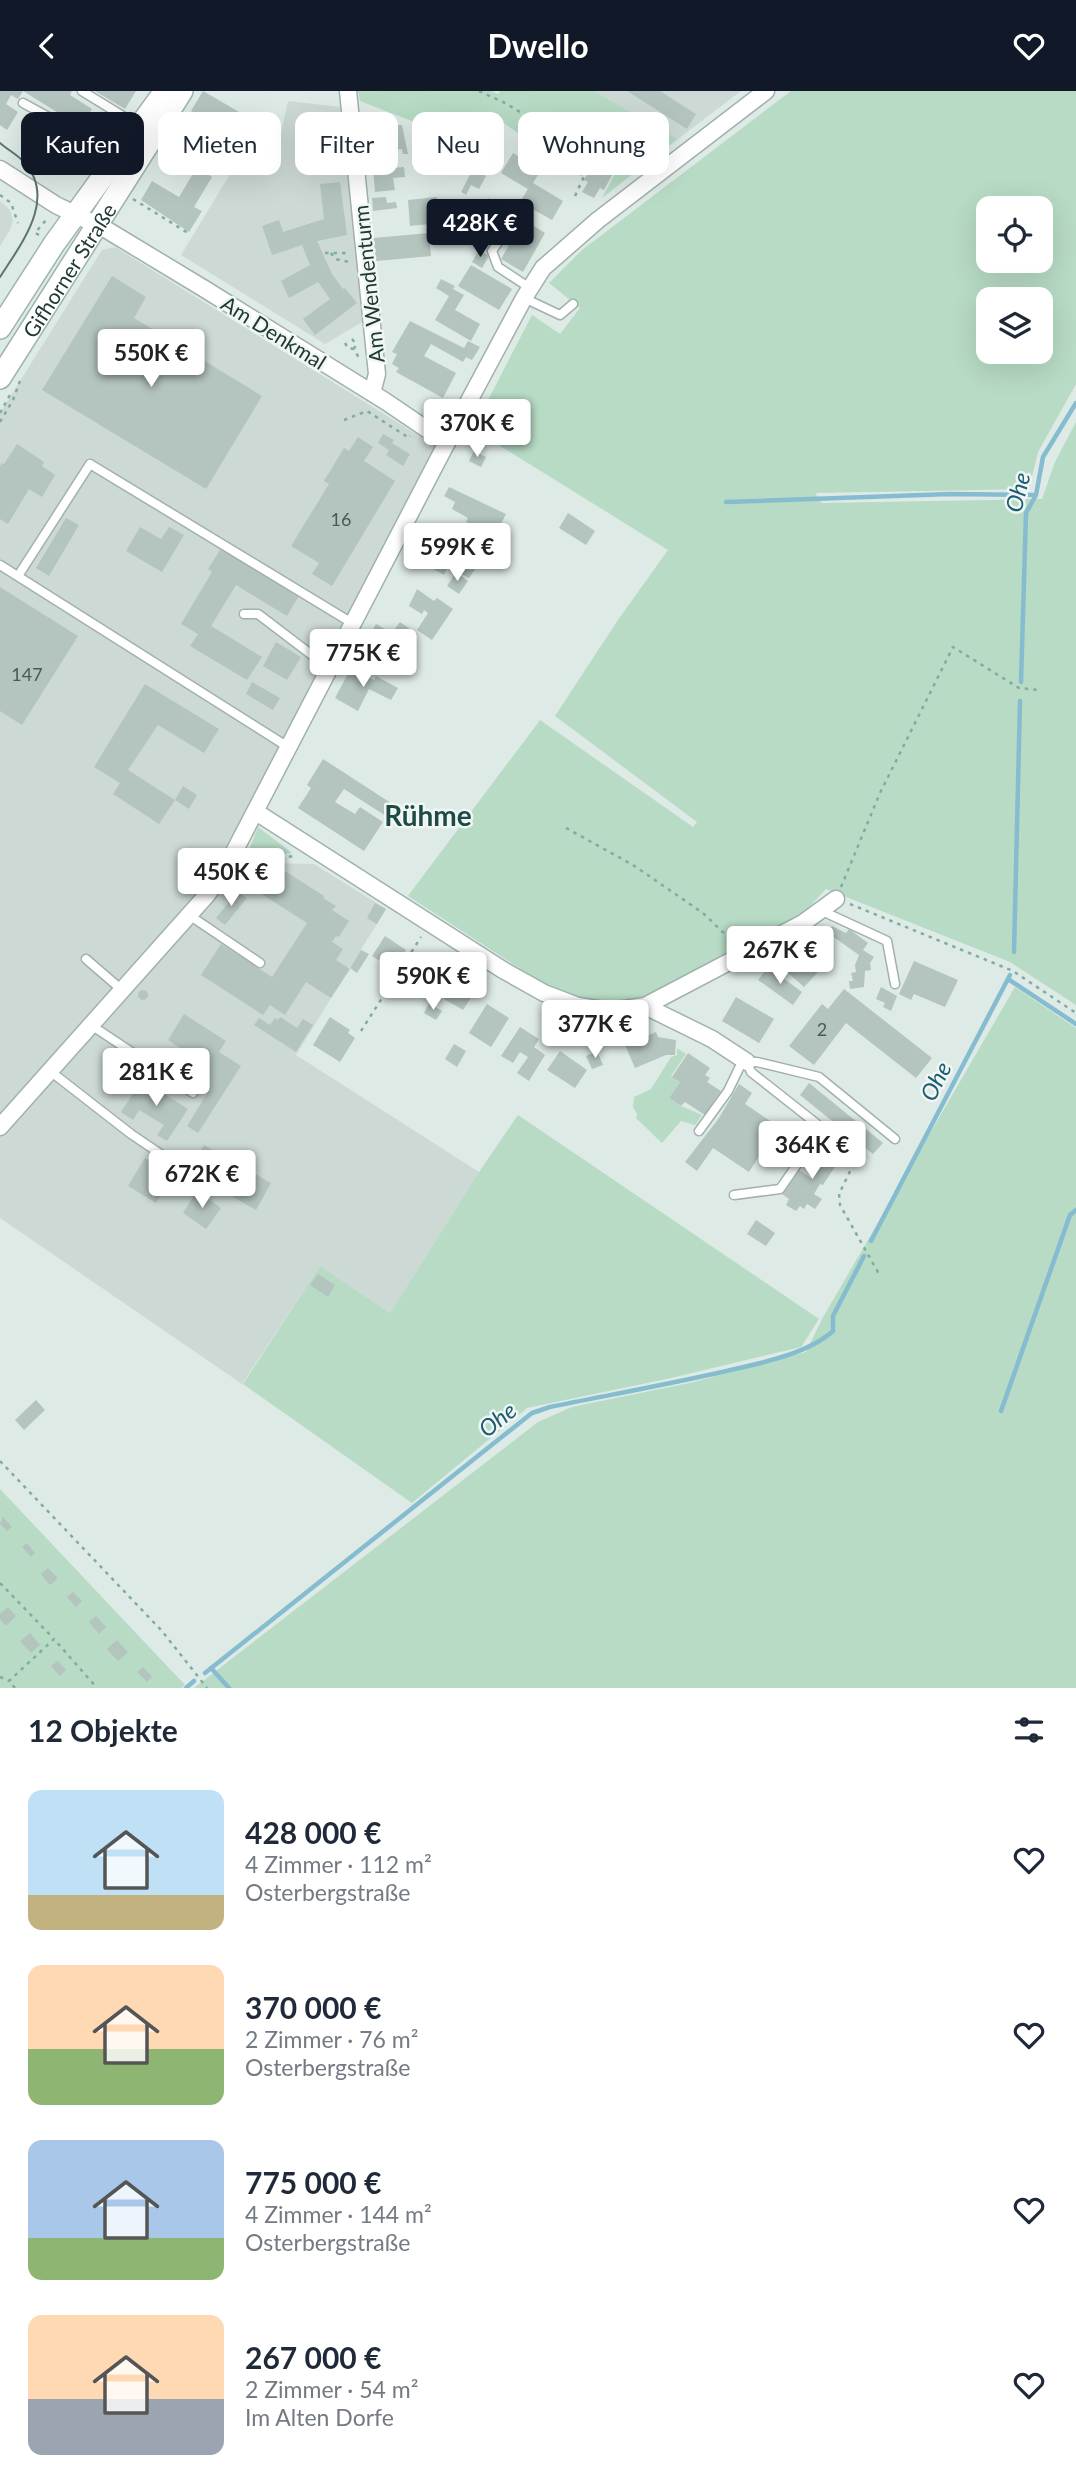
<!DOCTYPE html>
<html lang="de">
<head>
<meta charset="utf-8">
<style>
  body { margin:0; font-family:Lato,sans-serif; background:#f6f6f7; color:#1f2937; height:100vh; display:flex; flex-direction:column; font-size:26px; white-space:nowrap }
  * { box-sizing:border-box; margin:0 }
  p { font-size:23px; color:#747a83 }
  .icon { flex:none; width:38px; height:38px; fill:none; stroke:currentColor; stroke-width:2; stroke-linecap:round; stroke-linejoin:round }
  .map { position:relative; height:1597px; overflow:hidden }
  .panel { display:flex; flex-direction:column; background:#fff; flex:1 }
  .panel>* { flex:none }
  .banner { position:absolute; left:21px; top:21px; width:700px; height:63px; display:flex; gap:14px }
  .tools { position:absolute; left:976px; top:105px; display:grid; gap:14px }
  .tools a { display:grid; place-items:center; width:77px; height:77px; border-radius:14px; background:#fff; box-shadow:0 7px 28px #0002; font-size:35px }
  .price { position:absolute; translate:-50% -60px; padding:0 16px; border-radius:7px; background:#fff; color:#222; font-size:23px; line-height:46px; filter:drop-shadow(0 2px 4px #0008) }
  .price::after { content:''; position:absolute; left:50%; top:42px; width:21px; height:16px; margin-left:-10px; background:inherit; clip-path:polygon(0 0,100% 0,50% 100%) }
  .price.current { background:#111827; color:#fff }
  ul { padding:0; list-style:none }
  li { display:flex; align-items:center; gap:21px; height:175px; padding:0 28px }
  li span { display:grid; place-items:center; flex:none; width:196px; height:140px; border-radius:14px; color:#555 }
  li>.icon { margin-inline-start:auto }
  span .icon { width:84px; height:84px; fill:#fffc; stroke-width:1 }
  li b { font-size:30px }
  h2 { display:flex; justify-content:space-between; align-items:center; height:84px; padding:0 28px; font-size:30px }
  .pill { padding:0 24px; border-radius:14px; background:#fff; box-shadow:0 7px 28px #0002; font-size:24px; line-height:63px }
  .pill.current { background:#111827; color:#fff }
  header { display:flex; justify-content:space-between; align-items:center; height:91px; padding:0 28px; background:#111827; color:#fff; font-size:32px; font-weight:700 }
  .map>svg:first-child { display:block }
  .built { fill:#cdd9d5 }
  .green { fill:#b7dbc4; fill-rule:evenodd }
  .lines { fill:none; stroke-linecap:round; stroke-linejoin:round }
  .stream { stroke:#86bccf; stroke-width:4.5 }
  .building { fill:#b4c4bf }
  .lane-casing { stroke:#a1b1ad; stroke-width:11 }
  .street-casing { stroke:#a1b1ad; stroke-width:19 }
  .secondary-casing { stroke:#9eb5af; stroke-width:24 }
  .path { stroke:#7fada3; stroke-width:2.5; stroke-dasharray:3.5 5; stroke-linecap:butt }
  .lane { stroke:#fff; stroke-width:8 }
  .street { stroke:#fff; stroke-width:16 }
  .secondary { stroke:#fff; stroke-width:21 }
  .tram { stroke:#5a7571; stroke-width:2 }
  .labels { text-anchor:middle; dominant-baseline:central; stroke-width:5; stroke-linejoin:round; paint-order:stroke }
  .number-label { font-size:18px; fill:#455c58 }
  .street-label { font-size:21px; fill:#203935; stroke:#eff6f3 }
  .water-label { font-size:23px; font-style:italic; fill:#1c5c73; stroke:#eff6f3 }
  .district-label { font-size:28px; font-weight:bold; fill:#1d4a44; stroke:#eff6f3 }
</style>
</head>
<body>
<header><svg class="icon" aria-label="back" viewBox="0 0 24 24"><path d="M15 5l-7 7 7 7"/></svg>Dwello<svg class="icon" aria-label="heart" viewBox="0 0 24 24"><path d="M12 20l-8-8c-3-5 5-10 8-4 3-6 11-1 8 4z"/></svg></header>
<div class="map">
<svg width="1076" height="1597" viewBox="0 0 1076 1597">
  <rect width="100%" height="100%" fill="#deeae6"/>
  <path class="built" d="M594,0H741L678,48Z
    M288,10L340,16L364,230L325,253L181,164L241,65L275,69Z
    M0,110L10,119L13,129L10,139L0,155Z
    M115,156L437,356L248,717L216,771L237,786L269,772L314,773L386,818L296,964L479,1081L390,1222L320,1175L242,1293L0,1127V322L102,159Z"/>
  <path class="green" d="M358,0H491L498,3L500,0H594L678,48L602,107L621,72L594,56L585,71L582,86L496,27L482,57L360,10Z
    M791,0H1076V293L1038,361L1029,398L815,402L822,412L1042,408L1055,371L1076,331V914L1010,871L826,798L798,828L641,910L619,914L587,912L555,900L408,805L540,629L693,736L697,731L555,625L618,529L668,459L473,338L532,224L560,243L580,217L549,192L582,159ZM989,117H1041V170H989ZM989,208H1041V261H989Z
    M258,736L292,762L267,765L242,777Z
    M1015,896L1076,937V1597H194L538,1331L572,1316L694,1291L806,1261L822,1228Z
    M677,957L686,963L671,985L680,991L669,1007L681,1015L702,1024L695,1034L681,1030L662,1052L636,1027L637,1023L633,1016L634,1006L651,998L671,966L677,964Z
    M518,1024L819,1228L801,1256L671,1287L527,1317L412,1412L243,1293L320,1175L390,1222L479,1081Z
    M0,1398L185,1594L181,1597H0Z"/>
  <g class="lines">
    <path class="stream" d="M726,411L950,403L1036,404
      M1021,591L1026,422L1036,404L1043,366L1076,312
      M1014,861L1020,610
      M1008,888L1076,933
      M871,1150L1010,884
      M1001,1320L1070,1124L1076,1119
      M211,1577L229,1597
      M205,1582L532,1322L550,1316C604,1305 659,1295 713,1283C750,1274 804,1266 833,1240V1225L864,1165
      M186,1597L194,1590"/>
  </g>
  <path class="building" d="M0,0H72L70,4L92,18L81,36L23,0L18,8L11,4L6,13L18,21L7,39L0,34Z
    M95,0H136L125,18Z
    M203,0L246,25L267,33L258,55L237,46L191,20Z
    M627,0H660L696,23L687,38Z
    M393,28V34H402L408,63H403L402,58L394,59L393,50L364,53L361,30Z
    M42,40L75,61L62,81L29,62Z
    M594,60L618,73L604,99L600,97L594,107L582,101L588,91L584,89L595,69L590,67Z
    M513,62L541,79L533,92L563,110L552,129L520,111L528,98L501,82Z
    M197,76L212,86L194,116L202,120L189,141L141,109L152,90L179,106Z
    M404,76L405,86L393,87L395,99L375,101L373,79Z
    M473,78L486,85L479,98L471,94L466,104L461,101Z
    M340,91L347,144L317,150L332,183L343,198L345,197L357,212L315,244L303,228L330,208L318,191L289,207L281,190L310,174L302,154L272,164L262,135L279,129L283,141L324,128L320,93Z
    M386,106L387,112L396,111L397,117L373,120L372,107Z
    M437,106L440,132L410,135L408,109Z
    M488,107L545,142L523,181L501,168L515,143L497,132L483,155L463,142L474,123L477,125Z
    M429,142L431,165L376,170L373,147Z
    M479,159L489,165L482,177L472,171Z
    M471,174L512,198L499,219L458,195Z
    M112,185L146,206L134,227L262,305L206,398L42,299Z
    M441,188L455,195L453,198L464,204L455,219L480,233L471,250L435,229L449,205L436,197Z
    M410,230L464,257L468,250L480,256L472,269L466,266L463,271L431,253L424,265L456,282L443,307L396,281L399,277L392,273L397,263L392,261Z
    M383,343L394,349L392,352L410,363L403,375L386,364L389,359L378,352Z
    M358,346L373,356L364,370L395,390L332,495L312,483L319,472L291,455L329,393L324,390L344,357L349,360Z
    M17,353L44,371L42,375L55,384L42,406L29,398L8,433L0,428V375L2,372L4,373Z
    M474,360L486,366L481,376L469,370Z
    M449,396L506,423L494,446L487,442L485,446L472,439L474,435L466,431L468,427L452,418L455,411L444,405Z
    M568,422L595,440L586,454L559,437Z
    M66,427L79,434L49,485L36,477Z
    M140,436L161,448L169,436L184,444L162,481L126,460Z
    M438,452L460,467L463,463L478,474L469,487L448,476L444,484L426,474Z
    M222,456L300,503L287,525L236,494L211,535L262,566L247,589L190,555L198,543L181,533L212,481L208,478Z
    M456,481L468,490L459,503L447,495Z
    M0,496L78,545L22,634L0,620Z
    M417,498L434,510L437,507L453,518L432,549L417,539L428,522L424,519L422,523L409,515Z
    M400,531L417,543L412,551L394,539Z
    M376,533L410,552L403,562L391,554L382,571L361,561Z
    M276,551L301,566L287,589L263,575Z
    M351,577L374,589L376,585L398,597L391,609L369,598L358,620L335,607Z
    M252,591L280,607L273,619L246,603Z
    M145,593L219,638L204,662L158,634L128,679L175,709L159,733L113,703L120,692L94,676Z
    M323,668L394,714L386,725L344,698L335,711L355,723L360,716L383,731L364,760L298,717L311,697L307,694Z
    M183,695L197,704L189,718L175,709Z
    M277,775L324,805L323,807L336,815L332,819L349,830L339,846L336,845L332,851L343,858L336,869L350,878L331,907L306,891L285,924L270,914L263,924L201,884L221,853L272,886L307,832L260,802Z
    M237,801L247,807L225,834L216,827Z
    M375,812L386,818L377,833L367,827Z
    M832,835L846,842L849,838L868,852L863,859L874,866L870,872L871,879L865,880L864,896L850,898L849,890H853L851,882L856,881L855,874L859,864L828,842Z
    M385,845L406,859L394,879L372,865Z
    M816,848L834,864L804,896L786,880Z
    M361,859L369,863L357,882L350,877Z
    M422,869L438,880L428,896L411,885Z
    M914,870L958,889L945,916L914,903L911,909L899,903Z
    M768,876L802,901L793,914L758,889Z
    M457,886L469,893L466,897L474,902L463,919L444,908Z
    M881,896L897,905L891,920L883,916L885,912L876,908Z
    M844,898L932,967L916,987L846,932L814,974L789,955L822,913L828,918Z
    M138 904a5 5 0 1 1 10 0a5 5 0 1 1-10 0Z
    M736,906L774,928L759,952L722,930Z
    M429,912L442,920L436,929L424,922Z
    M487,913L509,927L491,956L469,942Z
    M184,923L226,950L219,961L241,975L198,1042L187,1035L208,1001L198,994L210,976L168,949Z
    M280,926L297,937L303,928L313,934L296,961L254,934L259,927L270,934L275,927L278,929Z
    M330,926L350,939L348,942L355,947L340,971L313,954Z
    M520,936L539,948L534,956L545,964L529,990L517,982L528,966L520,961L513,972L501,965Z
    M656,941L658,946L676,949L675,964H666L635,977L625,954Z
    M454,953L466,960L457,976L445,968Z
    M560,960L587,979L575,997L547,979Z
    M597,960L603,974L592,978L586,965Z
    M688,962L710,977L705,984L710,987L707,991L721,1000L705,1024L685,1011L681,1015L669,1007L680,991L672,986Z
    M142,989L188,1018L167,1050L157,1044L164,1034L139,1019L133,1029L121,1021Z
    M809,992L883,1052L873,1063L800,1004Z
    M739,993L752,1002L745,1013L782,1038L763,1067L760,1064L749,1081L713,1057L697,1080L685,1071L719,1027Z
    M836,1050L847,1057L823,1094L820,1093L814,1103L822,1108L815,1118L807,1113L804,1118L800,1115L796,1120L786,1114L789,1108L782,1103L798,1078L811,1087Z
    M204,1054L271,1092L256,1119L189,1081Z
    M145,1067L173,1083L156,1112L128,1095Z
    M197,1100L221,1117L206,1138L183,1122Z
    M756,1129L775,1142L766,1155L747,1143Z
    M318,1183L335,1194L328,1206L310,1194Z
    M36,1309L45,1319L24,1339L15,1329Z
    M3,1426L12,1436L7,1440L0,1433Z
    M27,1452L35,1462L31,1466L22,1456Z
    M48,1477L58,1487L50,1494L41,1483Z
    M73,1501L82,1510L76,1516L67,1506Z
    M8,1516L16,1525L6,1535L0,1528V1523Z
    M96,1525L106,1536L99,1543L89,1531Z
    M30,1542L40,1554L31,1562L20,1550Z
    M117,1549L128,1561L118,1570L107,1558Z
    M58,1570L66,1579L60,1585L51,1575Z
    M143,1576L152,1586L147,1591L137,1581Z"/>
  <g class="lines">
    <defs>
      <path id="lane" d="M82,0L139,35
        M23,12L118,64
        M499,150L492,160L498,176L530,197
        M524,207L560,224L573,213
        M0,474L288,656
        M18,485L90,373L352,532
        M244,523H258L329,577
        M820,819L887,850L895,893
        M189,824L260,872
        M86,868L122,899
        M91,934L193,1002
        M50,980L131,1043L165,1066L180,1065
        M822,1037L838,1046
        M699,1040L728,1000L743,969
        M734,1104L780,1098L822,1037L751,981L747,971H757L819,986L895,1048"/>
      <path id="street" d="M348,0L377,283L372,302
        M0,78L56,114L107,139L203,197L385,310L447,352
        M256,721L503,879L544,902L578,915L610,920L645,915L712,948L747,971
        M645,915L803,832L836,808
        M0,1036L206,805L223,782L455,336L524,207L543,177L598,129L766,0"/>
      <g id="secondary">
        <path d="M0,237L54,153L165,0"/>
        <path id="s1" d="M0,287L182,0"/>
      </g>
    </defs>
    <use href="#lane" class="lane-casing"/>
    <use href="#street" class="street-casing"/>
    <use href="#secondary" class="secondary-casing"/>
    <path class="path" d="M479,0L505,12L590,63L587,68L588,77L575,105
      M0,104L11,112L18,132
      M133,108L188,142
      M39,144L35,142L46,129
      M325,162H350
      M331,162L335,168L349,171
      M352,248L356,253L354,258L359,267
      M345,252L348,257L354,258
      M0,322L11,302
      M344,329L367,320L409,347L410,345
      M0,331L13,309L20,290
      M566,737L633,774L703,822L733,851
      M241,782L268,769L294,765
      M841,796L880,702L953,556L1019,597L1038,599
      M850,813L1013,880L1076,922
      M361,940L421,846
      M846,1052L854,1059L857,1066L839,1103L840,1114L879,1183
      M0,1370L162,1540L207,1597
      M0,1492L54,1548
      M0,1586L9,1590
      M15,1597L9,1590L54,1548L97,1597"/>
    <use href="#lane" class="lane"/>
    <use href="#street" class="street"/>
    <use href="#secondary" class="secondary"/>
    <path class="tram" d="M0,52C7,58 16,63 22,69C59,106 21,153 0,186"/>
  </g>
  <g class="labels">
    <g class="number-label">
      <text x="341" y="428">16</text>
      <text x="27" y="583">147</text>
      <text x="822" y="938">2</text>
    </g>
    <g class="street-label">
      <text stroke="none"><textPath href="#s1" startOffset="128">Gifhorner Straße</textPath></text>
      <text transform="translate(368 193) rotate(-96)">Am Wendenturm</text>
      <text transform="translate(274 241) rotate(32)">Am Denkmal</text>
    </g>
    <g class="water-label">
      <text transform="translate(1017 401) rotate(-76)">Ohe</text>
      <text transform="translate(935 990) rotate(-63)">Ohe</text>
      <text transform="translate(497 1328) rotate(-38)">Ohe</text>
    </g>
    <g class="district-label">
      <text x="428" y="724">Rühme</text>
    </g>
  </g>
</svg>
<div class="tools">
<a><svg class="icon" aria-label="locate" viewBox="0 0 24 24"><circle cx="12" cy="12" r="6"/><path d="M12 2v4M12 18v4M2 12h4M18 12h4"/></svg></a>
<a><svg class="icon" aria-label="layers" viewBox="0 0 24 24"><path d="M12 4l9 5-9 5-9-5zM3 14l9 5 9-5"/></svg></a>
</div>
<b class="price current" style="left:480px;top:168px">428K €</b>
<b class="price" style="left:151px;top:298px">550K €</b>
<b class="price" style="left:477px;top:368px">370K €</b>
<b class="price" style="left:457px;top:492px">599K €</b>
<b class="price" style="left:363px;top:598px">775K €</b>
<b class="price" style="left:231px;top:817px">450K €</b>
<b class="price" style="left:780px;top:895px">267K €</b>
<b class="price" style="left:433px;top:921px">590K €</b>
<b class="price" style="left:595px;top:969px">377K €</b>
<b class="price" style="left:156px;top:1017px">281K €</b>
<b class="price" style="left:812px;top:1090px">364K €</b>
<b class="price" style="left:202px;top:1119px">672K €</b>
<div class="banner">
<a class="pill current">Kaufen</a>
<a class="pill">Mieten</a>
<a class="pill">Filter</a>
<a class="pill">Neu</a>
<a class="pill">Wohnung</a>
</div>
</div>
<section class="panel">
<h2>12 Objekte<svg class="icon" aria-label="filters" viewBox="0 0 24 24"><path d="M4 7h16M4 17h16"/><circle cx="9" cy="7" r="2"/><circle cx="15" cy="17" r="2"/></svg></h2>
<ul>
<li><span style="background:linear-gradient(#bfe0f5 75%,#c2b280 0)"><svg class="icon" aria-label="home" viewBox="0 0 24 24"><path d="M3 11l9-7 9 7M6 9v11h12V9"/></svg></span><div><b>428 000 €</b><p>4 Zimmer · 112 m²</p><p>Osterbergstraße</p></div><svg class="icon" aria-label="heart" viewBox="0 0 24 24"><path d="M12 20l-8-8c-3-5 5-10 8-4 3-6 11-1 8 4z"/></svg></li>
<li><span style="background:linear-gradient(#ffd9b3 60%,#8fb573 0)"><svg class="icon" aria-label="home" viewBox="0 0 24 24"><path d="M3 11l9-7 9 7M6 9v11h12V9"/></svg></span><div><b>370 000 €</b><p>2 Zimmer · 76 m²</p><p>Osterbergstraße</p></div><svg class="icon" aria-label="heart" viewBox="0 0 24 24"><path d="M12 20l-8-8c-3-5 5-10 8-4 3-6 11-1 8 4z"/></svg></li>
<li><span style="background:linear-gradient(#a9c7e8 70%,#8fb573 0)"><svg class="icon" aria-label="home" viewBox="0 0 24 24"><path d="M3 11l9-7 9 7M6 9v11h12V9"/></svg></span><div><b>775 000 €</b><p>4 Zimmer · 144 m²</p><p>Osterbergstraße</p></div><svg class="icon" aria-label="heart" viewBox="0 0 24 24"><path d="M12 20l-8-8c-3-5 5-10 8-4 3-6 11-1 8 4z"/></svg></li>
<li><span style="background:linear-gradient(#ffd9b3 60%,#9aa5b1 0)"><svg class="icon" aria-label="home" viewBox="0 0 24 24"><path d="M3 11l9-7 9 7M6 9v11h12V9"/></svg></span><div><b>267 000 €</b><p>2 Zimmer · 54 m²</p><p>Im Alten Dorfe</p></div><svg class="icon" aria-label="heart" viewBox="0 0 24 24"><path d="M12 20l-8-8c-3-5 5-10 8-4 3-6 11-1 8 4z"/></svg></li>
</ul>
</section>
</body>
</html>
